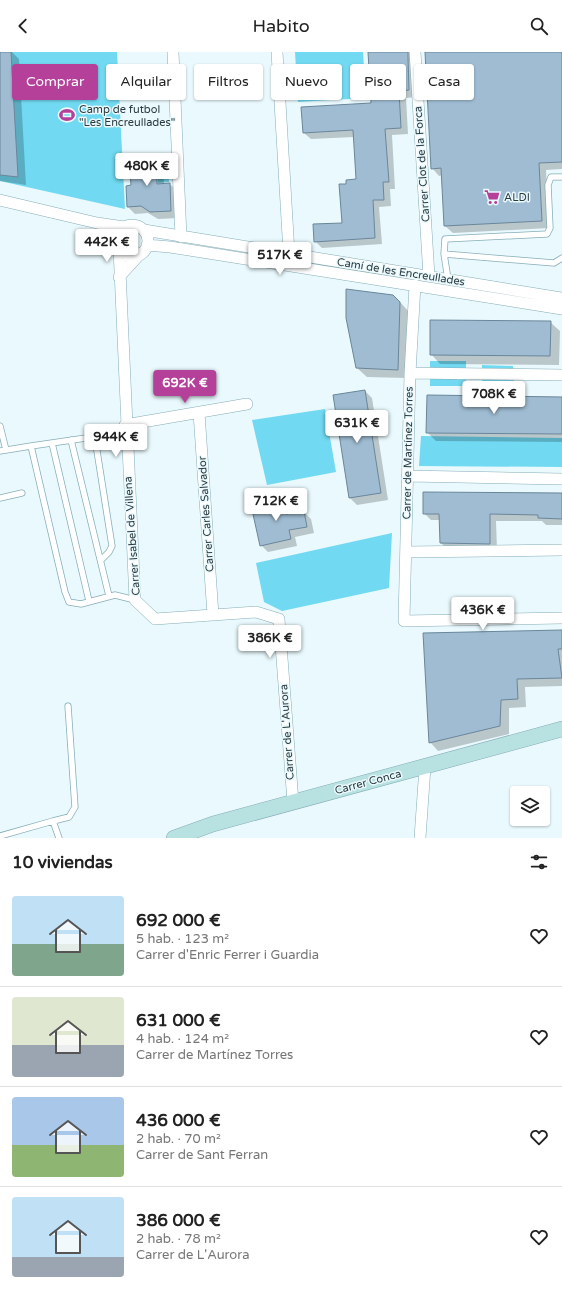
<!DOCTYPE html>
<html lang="es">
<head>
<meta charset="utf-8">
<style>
  body { margin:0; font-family:"Varela Round",sans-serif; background:#f6f6f6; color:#222; height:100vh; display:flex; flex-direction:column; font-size:15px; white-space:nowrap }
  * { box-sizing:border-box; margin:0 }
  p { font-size:13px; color:#767676 }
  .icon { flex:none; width:22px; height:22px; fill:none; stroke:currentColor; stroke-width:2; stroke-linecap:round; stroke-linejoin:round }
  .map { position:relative; height:786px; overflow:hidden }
  .details { display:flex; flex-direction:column; background:#fff; flex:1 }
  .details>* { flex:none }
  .guide { position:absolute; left:12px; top:12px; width:538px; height:36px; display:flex; gap:8px }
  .buttons { position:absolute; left:510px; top:734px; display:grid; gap:8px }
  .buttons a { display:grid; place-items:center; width:40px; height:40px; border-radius:4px; background:#fff; box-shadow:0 1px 3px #0004; font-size:20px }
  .price { position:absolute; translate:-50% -34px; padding:0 9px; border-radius:4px; background:#fff; color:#222; font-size:13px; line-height:26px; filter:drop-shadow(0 1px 2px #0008) }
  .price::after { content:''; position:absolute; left:50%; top:24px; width:12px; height:9px; margin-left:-6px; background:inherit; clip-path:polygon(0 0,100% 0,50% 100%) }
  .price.on { background:#b44099; color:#fff }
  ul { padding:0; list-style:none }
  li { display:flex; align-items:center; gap:12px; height:100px; padding:0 12px }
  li+li { border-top:1px solid #e0e0e0 }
  li span { display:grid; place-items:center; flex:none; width:112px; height:80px; border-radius:4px; color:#555 }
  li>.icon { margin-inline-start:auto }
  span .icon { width:48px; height:48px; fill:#fffc; stroke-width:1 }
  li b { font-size:17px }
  h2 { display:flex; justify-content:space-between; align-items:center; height:48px; padding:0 12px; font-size:17px }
  .pill { padding:0 14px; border-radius:4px; background:#fff; box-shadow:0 1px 3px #0004; font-size:14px; line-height:36px }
  .pill.on { background:#b44099; color:#fff }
  header { display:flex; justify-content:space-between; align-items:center; height:52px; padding:0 12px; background:#fff; font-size:18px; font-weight:600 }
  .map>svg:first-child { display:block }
  .green { fill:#71d9f1 }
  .shadow { fill:#0003 }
  .building { fill:#9fbcd2; stroke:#6a869a }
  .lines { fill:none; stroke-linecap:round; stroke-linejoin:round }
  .lane-casing { stroke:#86adb7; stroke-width:7 }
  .street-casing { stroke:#86adb7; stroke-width:12 }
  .secondary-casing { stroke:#86adb7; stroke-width:16 }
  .lane { stroke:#fff; stroke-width:5.5 }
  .street { stroke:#fff; stroke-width:11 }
  .secondary { stroke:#b8e2e1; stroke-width:15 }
  .labels { text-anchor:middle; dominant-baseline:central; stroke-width:3; stroke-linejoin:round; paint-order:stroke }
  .poi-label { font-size:11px; fill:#2a3a3e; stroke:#e9f9fd; text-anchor:start }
  .street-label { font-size:11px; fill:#2a3a3e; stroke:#e9f9fd }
</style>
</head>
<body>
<header><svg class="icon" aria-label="back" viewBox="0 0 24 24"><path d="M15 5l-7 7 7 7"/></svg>Habito<svg class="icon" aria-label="search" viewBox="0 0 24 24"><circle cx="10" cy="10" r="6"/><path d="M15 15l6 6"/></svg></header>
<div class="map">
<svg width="562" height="786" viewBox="0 0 562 786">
  <rect width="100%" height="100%" fill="#e9f9fd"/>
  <path class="green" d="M0,0H117L125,157L0,129Z
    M295,0H363L366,46L298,50Z
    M168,105L169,130L158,131L157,106Z
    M430,309H466V334H430Z
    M482,313L513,314L514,330H482Z
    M325,357L336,420L267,433L252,368Z
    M421,384L562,386V415L419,414Z
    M392,481L389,536L282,559L264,550L256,511Z"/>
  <path class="shadow" d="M0,0H12L19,7L26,133L0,129Z
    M369,0H415L416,45L406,46L408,82L392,83L395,137H390L391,154L379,155L382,192L322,196L315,189L343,172L348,133L357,128L355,85L311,87L304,81L372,52Z
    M426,0H562V117L546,118L549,176L453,181L445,174L443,123L439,124L432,116Z
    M156,107L163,114L164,132H170L177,139L178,166L158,167L148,161L135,162L128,155L132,134Z
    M400,250L409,260L407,326L367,325L357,316Z
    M550,270L560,279L559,313L440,312L431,302Z
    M365,339L372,346L388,448L357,453L350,446Z
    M562,346V390L436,389L427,380Z
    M562,442V473H546L542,469H496L497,498H448L441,491L440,468H431L424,461Z
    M283,448L290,455L291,462L304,460L311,467L314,481L295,485L297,494L268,500L261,493Z
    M562,579V634L525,635L526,655L509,656V682L438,699L430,690Z"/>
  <path class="building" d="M0,0H11L18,125L0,123Z
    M368,0H408V6L409,38L399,39L401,76L385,77L389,130H383L384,148H373L375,186L314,190L313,172L342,171L339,132H346V128L356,127L353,78L303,81L301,55L371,51Z
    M425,0H562V110L539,111L542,169L444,174L441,116L431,117Z
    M156,106L157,132L170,131L171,159L150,160L141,154L127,155L126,134L131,133L129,107Z
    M346,237L393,243L400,250L398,318L356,316L346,266Z
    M430,268L551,269L550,304L430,303Z
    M365,338L381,441L349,446L333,343Z
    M427,343L562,345V382L426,381Z
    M423,440L562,441V467L538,466V463L490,462V492L440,491L439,462H423Z
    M283,447L286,462L304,459L307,475L289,478L291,487L260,494L251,453Z
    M562,578V597H558L562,626L517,627L518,647L501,648L500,674L429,691L423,581Z"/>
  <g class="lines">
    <defs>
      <path id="lane" d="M444,202L554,211L562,206
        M448,227L444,202L445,187L547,182L550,176L548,133L551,125H562
        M0,374L6,398
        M71,388L109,544
        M52,391L89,549
        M31,394L86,386L94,389L97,399L112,494L109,500L101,508
        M0,399L31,394L65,540L69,550L81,552L115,543L135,548
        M0,446L22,441
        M53,769L69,765L75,755L68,654
        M0,784L53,769L59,786"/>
      <path id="street" d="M173,0L181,185
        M277,0L289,201
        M415,0L429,224
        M0,148L97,171L124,175
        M116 189a16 16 0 1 1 32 0a16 16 0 1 1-32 0Z
        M144,178L562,246
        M147,193L170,195L562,257
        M119,197L135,548L155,567L256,560L279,567L293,750
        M119,225L141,201
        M415,233L410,321L404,569L562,566
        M410,321L562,323
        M199,361L213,563
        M125,373L247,352
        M408,424L562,427
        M406,500L562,498
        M420,786L425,715"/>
      <path id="secondary" d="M174,786L213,772L562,677"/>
    </defs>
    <use href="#lane" class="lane-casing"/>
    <use href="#street" class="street-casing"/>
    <use href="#secondary" class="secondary-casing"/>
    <use href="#lane" class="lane"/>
    <use href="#street" class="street"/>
    <use href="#secondary" class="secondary"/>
  </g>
  <defs>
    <symbol id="stadium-bare" viewBox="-9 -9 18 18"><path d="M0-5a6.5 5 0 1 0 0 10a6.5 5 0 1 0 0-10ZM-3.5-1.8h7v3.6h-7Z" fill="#b44099" stroke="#e9f9fd" stroke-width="2.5" paint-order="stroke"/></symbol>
    <symbol id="supermarket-bare" viewBox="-9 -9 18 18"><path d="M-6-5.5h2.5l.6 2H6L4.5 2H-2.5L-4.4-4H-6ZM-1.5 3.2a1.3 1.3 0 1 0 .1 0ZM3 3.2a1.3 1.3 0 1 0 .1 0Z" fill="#b44099" stroke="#e9f9fd" stroke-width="2.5" paint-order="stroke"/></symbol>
  </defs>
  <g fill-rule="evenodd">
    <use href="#stadium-bare" x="56" y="52" width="22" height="22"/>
    <use href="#supermarket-bare" x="481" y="134" width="22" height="22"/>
  </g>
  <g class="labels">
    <g class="poi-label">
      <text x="79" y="57">Camp de futbol<tspan x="79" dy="13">"Les Encreullades"</tspan></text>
      <text x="504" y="145">ALDI</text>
    </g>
    <g class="street-label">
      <text transform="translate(422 112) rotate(-94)">Carrer Clot de la Forca</text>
      <text transform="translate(401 220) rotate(9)">Camí de les Encreullades</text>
      <text transform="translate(408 401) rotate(-89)">Carrer de Martínez Torres</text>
      <text transform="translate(206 462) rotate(-94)">Carrer Carles Salvador</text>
      <text transform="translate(132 484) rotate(-94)">Carrer Isabel de Villena</text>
      <text transform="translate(287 680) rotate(-94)">Carrer de L'Aurora</text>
      <text transform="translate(368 730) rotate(-15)">Carrer Conca</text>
    </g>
  </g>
</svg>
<div class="buttons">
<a><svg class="icon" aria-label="layers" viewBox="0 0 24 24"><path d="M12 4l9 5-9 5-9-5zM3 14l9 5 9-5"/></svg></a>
</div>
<b class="price" style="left:147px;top:135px">480K €</b>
<b class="price" style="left:107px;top:211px">442K €</b>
<b class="price" style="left:280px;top:224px">517K €</b>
<b class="price on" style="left:185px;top:352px">692K €</b>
<b class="price" style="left:494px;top:363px">708K €</b>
<b class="price" style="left:357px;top:392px">631K €</b>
<b class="price" style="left:116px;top:406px">944K €</b>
<b class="price" style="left:276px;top:470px">712K €</b>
<b class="price" style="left:483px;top:579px">436K €</b>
<b class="price" style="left:270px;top:607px">386K €</b>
<div class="guide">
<a class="pill on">Comprar</a>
<a class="pill">Alquilar</a>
<a class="pill">Filtros</a>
<a class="pill">Nuevo</a>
<a class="pill">Piso</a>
<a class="pill">Casa</a>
</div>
</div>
<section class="details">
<h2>10 viviendas<svg class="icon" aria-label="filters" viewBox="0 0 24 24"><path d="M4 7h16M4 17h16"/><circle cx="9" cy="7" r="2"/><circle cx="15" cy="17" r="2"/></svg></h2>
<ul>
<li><span style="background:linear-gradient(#bfe0f5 60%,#7fa58c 0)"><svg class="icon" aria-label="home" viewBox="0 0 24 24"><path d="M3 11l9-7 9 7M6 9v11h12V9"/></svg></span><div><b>692 000 €</b><p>5 hab. · 123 m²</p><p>Carrer d'Enric Ferrer i Guardia</p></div><svg class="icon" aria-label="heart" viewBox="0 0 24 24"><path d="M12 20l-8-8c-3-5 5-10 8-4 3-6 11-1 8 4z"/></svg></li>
<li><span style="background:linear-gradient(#dfe7d0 60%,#9aa5b1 0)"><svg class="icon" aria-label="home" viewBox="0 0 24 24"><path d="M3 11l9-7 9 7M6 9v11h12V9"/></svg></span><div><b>631 000 €</b><p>4 hab. · 124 m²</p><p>Carrer de Martínez Torres</p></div><svg class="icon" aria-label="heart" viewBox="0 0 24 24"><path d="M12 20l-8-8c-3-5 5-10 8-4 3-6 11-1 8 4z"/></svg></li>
<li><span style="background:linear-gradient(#a9c7e8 60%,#8fb573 0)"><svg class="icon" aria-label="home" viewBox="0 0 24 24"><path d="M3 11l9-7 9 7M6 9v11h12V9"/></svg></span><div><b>436 000 €</b><p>2 hab. · 70 m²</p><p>Carrer de Sant Ferran</p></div><svg class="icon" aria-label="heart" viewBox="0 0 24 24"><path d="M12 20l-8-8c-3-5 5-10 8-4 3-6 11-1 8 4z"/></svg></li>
<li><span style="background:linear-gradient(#bfe0f5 75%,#9aa5b1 0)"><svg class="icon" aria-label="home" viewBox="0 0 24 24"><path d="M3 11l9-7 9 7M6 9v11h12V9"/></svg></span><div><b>386 000 €</b><p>2 hab. · 78 m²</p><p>Carrer de L'Aurora</p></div><svg class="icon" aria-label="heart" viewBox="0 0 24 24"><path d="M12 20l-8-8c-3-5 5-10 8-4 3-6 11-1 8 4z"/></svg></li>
</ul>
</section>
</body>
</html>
